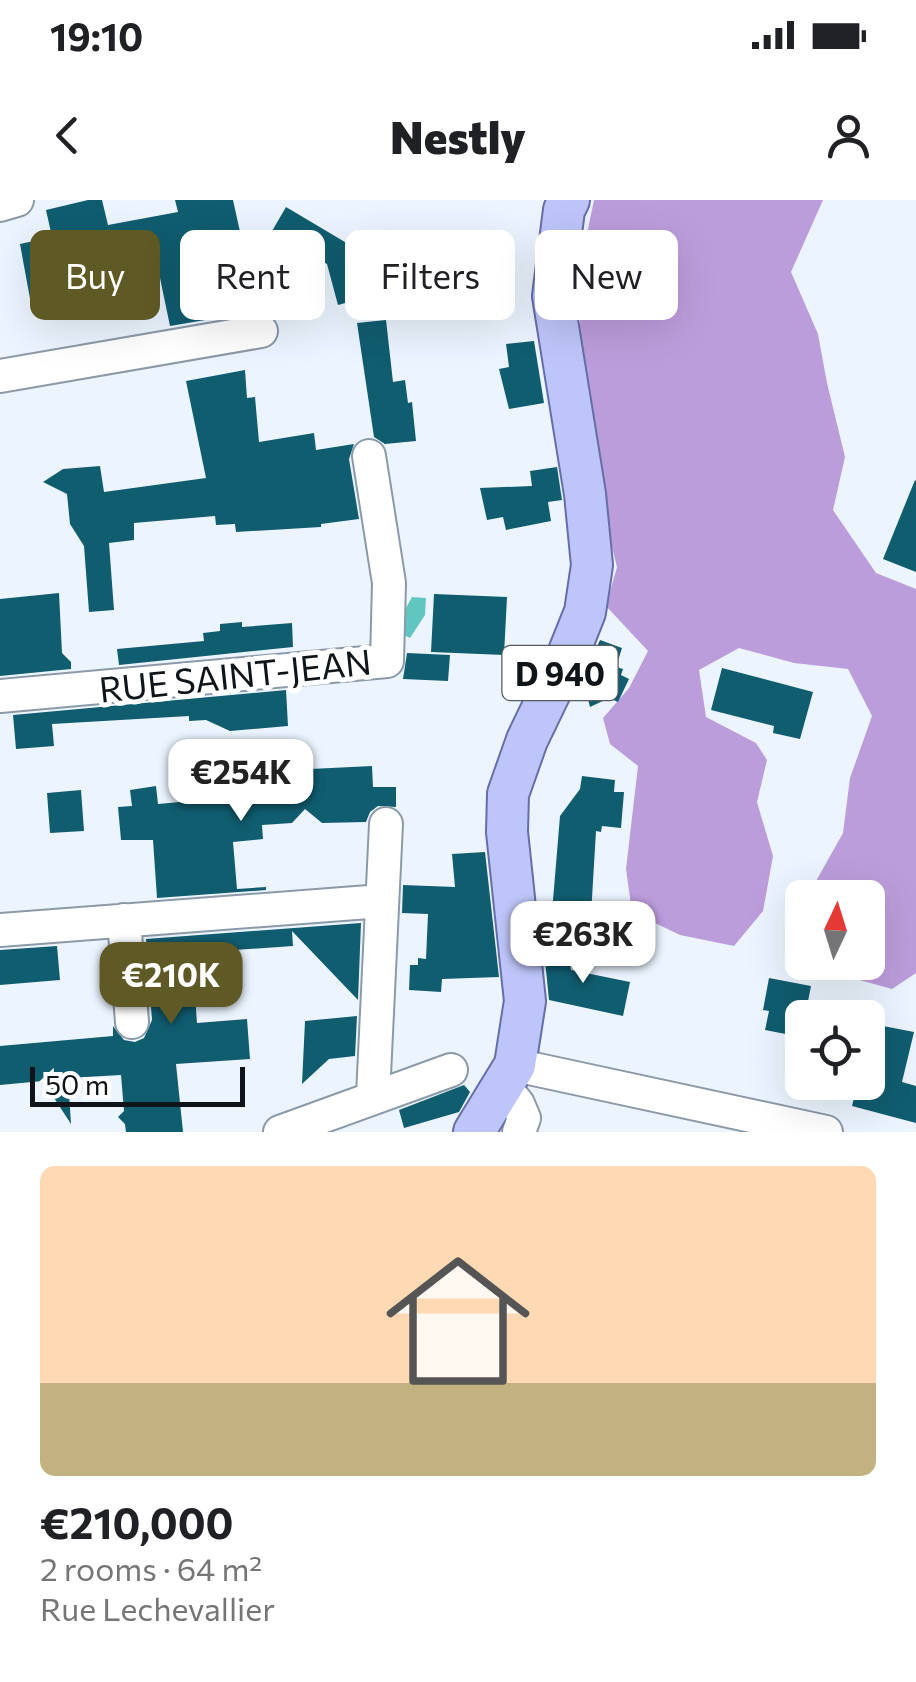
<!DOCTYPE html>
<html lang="en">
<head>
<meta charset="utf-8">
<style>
  body { margin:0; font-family:Commissioner,sans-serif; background:#f6f6f6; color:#202124; height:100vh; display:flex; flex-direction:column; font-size:38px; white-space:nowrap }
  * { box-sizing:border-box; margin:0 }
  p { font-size:32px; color:#757577 }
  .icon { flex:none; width:55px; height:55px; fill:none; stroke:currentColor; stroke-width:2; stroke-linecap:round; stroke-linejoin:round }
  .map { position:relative; height:932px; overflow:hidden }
  .panel { display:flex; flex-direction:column; background:#fff; flex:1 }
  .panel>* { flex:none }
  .banner { position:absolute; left:30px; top:30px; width:858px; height:90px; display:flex; gap:20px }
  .needle { width:65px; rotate:4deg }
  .fabs { position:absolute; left:785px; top:680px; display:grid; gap:20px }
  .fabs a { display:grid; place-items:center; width:100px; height:100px; border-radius:15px; background:#fff; box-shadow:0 10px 40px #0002; font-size:50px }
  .scale { position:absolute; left:30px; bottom:25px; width:215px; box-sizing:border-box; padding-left:10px; border:5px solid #0f1419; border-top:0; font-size:28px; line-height:35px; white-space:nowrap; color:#0f1419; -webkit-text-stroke:8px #fff; paint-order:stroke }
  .price { position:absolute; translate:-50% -85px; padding:0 22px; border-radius:20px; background:#fff; color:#222; font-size:32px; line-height:65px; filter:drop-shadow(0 2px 5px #0008) }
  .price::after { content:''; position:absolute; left:50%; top:60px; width:30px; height:22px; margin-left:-15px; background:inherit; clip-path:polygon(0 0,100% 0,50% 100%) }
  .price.current { background:#5f5925; color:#fff }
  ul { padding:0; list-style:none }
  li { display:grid; align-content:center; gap:20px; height:530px; padding:0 40px }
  li span { display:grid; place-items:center; height:310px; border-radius:15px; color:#555 }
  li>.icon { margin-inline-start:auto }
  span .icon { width:180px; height:180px; fill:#fffc; stroke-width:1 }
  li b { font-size:42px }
  .pill { padding:0 35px; border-radius:15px; background:#fff; box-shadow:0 10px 40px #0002; font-size:35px; line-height:90px }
  .pill.current { background:#5f5925; color:#fff }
  .status { display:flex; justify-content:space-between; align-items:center; height:70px; padding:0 50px; background:#fff; direction:ltr }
  .status svg { height:28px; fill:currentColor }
  header { display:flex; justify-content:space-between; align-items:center; height:130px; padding:0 40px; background:#fff; font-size:45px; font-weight:800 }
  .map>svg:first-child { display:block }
  .forest { fill:#bc9ddc }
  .water { fill:#62c6c0 }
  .building { fill:#105d70 }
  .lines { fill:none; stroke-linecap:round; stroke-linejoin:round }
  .minor-casing { stroke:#8b9aa9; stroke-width:36 }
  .major-casing { stroke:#656ea8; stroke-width:44 }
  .minor { stroke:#fff; stroke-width:32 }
  .major { stroke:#bec5f9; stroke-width:40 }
  .labels { text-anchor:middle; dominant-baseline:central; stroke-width:10; stroke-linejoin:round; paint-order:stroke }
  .shield { fill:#fff; stroke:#575a5e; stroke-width:2.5 }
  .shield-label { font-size:32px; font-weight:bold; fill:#0f1419 }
  .street-label { font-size:35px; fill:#0f1419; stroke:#fff }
</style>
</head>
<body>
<div class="status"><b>19:10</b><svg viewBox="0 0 49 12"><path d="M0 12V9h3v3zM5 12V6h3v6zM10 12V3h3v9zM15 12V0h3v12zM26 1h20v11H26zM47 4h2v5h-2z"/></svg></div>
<header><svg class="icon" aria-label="back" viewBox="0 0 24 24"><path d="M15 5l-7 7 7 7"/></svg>Nestly<svg class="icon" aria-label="person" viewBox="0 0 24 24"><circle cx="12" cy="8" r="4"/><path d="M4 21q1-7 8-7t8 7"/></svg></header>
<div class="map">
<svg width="916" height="932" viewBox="0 0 916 932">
  <rect width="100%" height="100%" fill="#ecf5ff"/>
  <path class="forest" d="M594,0H823L791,72L818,134L827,183L845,257L833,310L876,373L916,389V773L892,789L820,769L816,763L868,762V698L807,697L843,633L850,578L872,516L848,469L794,463L739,448L699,470L706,517L756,543L767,560L757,602L773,656L763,711L734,746L680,735L632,712L626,669L638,566L610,544L603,518L629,488L648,451L606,406L617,367L601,302L583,197L578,77Z"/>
  <path class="water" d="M412,397L426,398L425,415L410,438L400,433L401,417Z"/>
  <path class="building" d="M88,0H102L108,25L178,12L175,0H233L246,59L219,65L220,71L209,74L217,118L170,126L154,49L143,52V48L64,64L71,97L31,104L20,44L52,37L46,10Z
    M286,7L350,45L363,98L338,105L327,64L296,46L292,52L268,38Z
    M386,120L393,182L405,180L408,203L412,202L416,241L385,244L374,237L357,123Z
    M534,141L544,203L509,209L499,169L509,167L506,144Z
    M245,170L247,198L255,197L259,242L314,233L316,250L354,244L349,259L359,319L321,324V327L236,332L235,324L216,325L215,316L134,323V340L109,343L114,410L89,412L84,346L70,324L67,294L43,282L63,269L100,266L104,292L206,278L186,181Z
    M557,267L562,300L548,302L551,321L506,330L503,317L487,320L480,288L532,286L530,271Z
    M915,280L916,281V372L883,359Z
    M59,393L62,453L71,462V469L0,476V399Z
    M434,394L507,397L504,455L431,452Z
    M242,422V427L292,423L293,447L119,465L117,449L204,441L203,433L220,431V424Z
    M600,440L622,448L616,467L623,469L621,475L629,479L618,502L609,498L590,507L585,488L580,486Z
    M407,453L450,455L448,481L403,479Z
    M722,468L813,492L800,539L773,533L774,526L711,510Z
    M286,490L288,526L230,531L206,520L189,521V516L52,524L54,546L16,549L13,515Z
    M372,566L373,587H396V607L378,606L370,612L366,622L322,623L305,609L292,623L262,625L263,639L233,642L237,689L266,687V690L157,698L153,640H121L118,607L132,606L130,590L156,586L158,604L259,595L258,586L280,585L279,575H290V570Z
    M582,576L615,580L614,592H624L621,628L602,626L601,632L596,631L591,715L552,712L560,616L580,589Z
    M81,590L84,631L50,633L47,593Z
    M485,652L499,777L442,779L441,792L409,790L410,765H418V758L426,759L428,714L402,713L403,685L455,687L452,654Z
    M361,723L358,800L292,731L293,746L192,753L197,823L247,819L250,859L176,864L183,932H126L125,924L118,917L124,911L121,875L68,878L71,924L43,881L0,885V846L113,836V826L124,840L135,842L144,838L152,820L146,739Z
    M57,746L60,780L0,785V750Z
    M567,749L571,770L630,782L623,816L549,800L544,750Z
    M769,778L811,786L801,837L765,830L769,811L763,810Z
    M357,816L355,856L329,859L302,884L305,821Z
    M873,824L914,832L902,882L916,886V923L852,906L858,882H868V845Z
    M464,885L470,892L459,912L404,928L399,910Z"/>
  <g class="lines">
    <defs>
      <path id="minor" d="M0,5L17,0
        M0,176L261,131
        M0,496L387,461L389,383L369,256
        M124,720L132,822
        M0,730L382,701
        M515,865L826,932
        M504,887L518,904L524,918L519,932
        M373,896L386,624
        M280,932L451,870"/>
      <path id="major" d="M474,932L515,865L525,801L507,632L508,594L527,540L567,457L585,412L592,365L585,294L553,96L564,10L569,0"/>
    </defs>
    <use href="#minor" class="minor-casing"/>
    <use href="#major" class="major-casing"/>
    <use href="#minor" class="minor"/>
    <use href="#major" class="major"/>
  </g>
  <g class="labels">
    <rect class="shield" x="502.5" y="446" width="115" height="54" rx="8"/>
    <g class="shield-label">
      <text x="560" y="473">D 940</text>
    </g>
    <g class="street-label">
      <text transform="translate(235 474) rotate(-6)">RUE SAINT-JEAN</text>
    </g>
  </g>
</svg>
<div class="fabs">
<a><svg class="needle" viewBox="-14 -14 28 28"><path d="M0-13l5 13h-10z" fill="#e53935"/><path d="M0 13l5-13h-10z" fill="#757577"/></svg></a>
<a><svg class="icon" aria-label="locate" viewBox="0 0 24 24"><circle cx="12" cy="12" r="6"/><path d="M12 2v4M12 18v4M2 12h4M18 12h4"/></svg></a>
</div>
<div class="scale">50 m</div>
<b class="price" style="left:241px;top:624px">€254K</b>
<b class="price" style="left:583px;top:786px">€263K</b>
<b class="price current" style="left:171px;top:827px">€210K</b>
<div class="banner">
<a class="pill current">Buy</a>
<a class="pill">Rent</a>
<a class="pill">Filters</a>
<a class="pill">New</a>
</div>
</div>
<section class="panel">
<ul>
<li><span style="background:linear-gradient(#ffd9b3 70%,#c2b280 0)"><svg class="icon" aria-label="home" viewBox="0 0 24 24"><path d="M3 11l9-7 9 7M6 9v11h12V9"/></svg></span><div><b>€210,000</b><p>2 rooms · 64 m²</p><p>Rue Lechevallier</p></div></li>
</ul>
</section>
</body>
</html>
